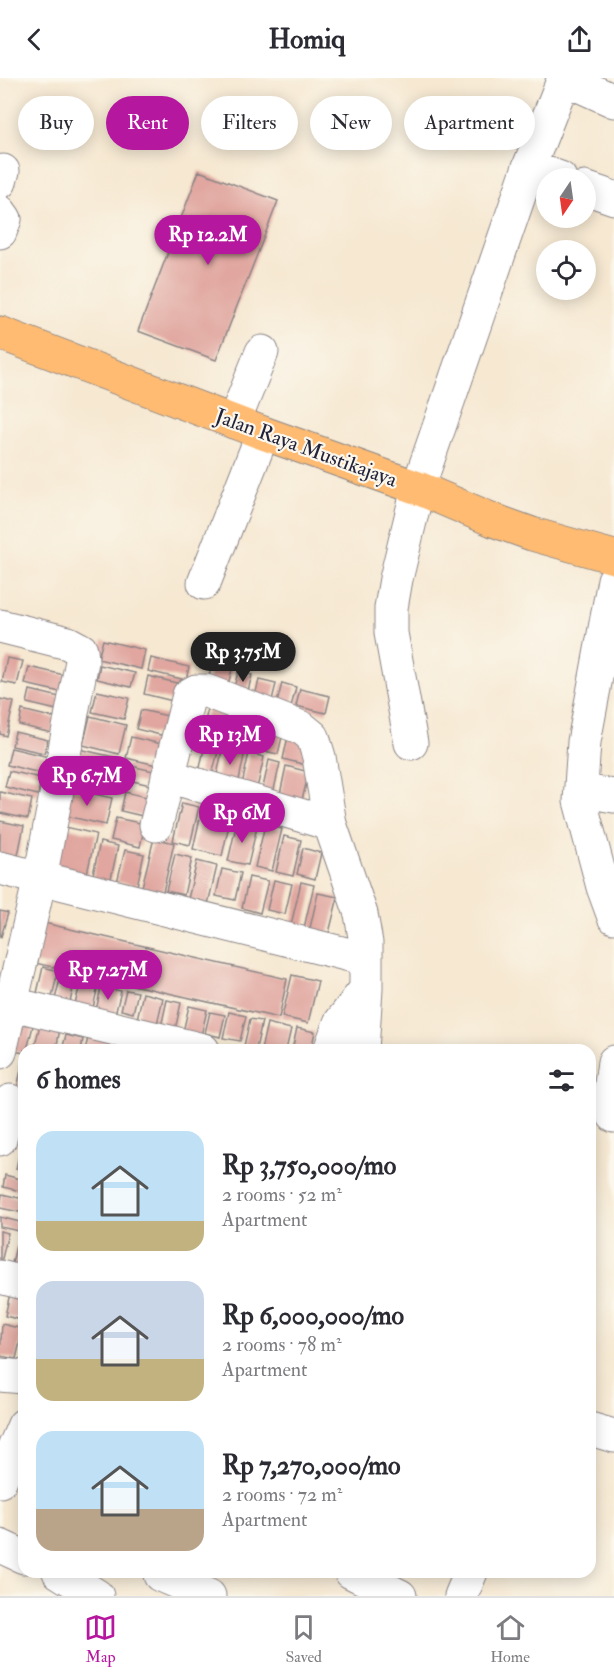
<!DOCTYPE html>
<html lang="en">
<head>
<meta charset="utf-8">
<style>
  body { margin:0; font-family:"IM FELL Double Pica",serif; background:#f2f2f3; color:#2b2b33; height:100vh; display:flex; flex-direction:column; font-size:22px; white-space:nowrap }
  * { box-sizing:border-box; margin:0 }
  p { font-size:20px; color:#7c7c81 }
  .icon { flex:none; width:33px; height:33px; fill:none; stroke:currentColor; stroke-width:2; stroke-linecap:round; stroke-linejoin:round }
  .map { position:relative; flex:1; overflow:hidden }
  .side { position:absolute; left:18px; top:966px; width:578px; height:534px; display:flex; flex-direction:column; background:#fff; border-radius:18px; box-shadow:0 3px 15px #0003 }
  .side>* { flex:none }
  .banner { position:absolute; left:18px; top:18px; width:579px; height:54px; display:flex; gap:12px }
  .needle { width:39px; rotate:193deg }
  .controls { position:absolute; left:536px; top:90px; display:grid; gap:12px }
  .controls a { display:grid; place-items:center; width:60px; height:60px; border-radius:50%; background:#fff; box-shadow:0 3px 15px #0003; font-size:30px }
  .price { position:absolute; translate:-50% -51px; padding:0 14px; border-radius:21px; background:#b5179e; color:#fff; font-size:20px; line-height:39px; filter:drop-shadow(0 2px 3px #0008) }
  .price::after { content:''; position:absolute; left:50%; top:36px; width:18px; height:14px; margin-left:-9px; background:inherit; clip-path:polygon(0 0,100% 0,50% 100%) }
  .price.current { background:#222; color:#fff }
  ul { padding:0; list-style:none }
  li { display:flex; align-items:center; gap:18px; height:150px; padding:0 18px }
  li span { display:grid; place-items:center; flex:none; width:168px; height:120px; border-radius:18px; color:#555 }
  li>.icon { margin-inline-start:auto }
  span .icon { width:72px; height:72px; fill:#fffc; stroke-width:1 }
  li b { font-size:26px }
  h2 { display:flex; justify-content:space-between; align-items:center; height:72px; padding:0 18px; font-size:26px }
  .chip { padding:0 21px; border-radius:27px; background:#fff; box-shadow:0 3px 15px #0003; font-size:21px; line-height:54px }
  .chip.current { background:#b5179e; color:#fff }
  header { display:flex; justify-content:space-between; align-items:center; height:78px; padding:0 18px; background:#fff; font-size:27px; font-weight:700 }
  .menu { display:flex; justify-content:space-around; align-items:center; height:84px; border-top:2px solid #e1e1e2; background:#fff; font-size:16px; color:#7c7c81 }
  .menu a { display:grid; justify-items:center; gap:3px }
  .menu .current { color:#b5179e }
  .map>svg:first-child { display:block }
  .building { fill:#e0a69f }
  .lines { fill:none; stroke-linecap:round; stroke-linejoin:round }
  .minor-casing { stroke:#8c8586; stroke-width:35 }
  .major-casing { stroke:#8c8586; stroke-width:35 }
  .minor { stroke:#fff; stroke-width:33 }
  .major { stroke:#febb71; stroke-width:33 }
  .labels { text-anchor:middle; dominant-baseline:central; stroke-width:4.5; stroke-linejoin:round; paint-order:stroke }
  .street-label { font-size:21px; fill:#22223b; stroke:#fbf7ec }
</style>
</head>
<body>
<header><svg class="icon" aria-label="back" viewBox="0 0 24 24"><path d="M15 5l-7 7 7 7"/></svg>Homiq<svg class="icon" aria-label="share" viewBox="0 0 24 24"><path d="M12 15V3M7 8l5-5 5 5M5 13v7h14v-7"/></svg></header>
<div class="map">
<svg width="614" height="1518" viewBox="0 0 614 1518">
  <rect width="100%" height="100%" fill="#fbf7ec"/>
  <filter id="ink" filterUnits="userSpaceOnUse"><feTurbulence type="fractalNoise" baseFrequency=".0167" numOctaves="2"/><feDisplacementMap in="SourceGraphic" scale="12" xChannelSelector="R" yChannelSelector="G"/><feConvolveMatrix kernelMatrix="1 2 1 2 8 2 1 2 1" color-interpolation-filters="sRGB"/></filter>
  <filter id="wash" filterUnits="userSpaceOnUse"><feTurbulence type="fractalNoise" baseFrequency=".008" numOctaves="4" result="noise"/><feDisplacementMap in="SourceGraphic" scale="24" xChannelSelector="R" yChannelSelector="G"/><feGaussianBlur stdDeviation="1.35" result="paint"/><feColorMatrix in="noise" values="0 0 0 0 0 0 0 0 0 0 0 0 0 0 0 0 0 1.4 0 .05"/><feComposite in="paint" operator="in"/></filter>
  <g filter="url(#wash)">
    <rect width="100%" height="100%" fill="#f6e8d1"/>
    <g id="blocks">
      <path class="building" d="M199,93L278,123L216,282L138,253Z
        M103,562L145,572L141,591L98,581Z
        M7,580L23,583L17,607L2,604Z
        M151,580L189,589L186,602L148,593Z
        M213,582L233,587L227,611L207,607Z
        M100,587L135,595L131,609L97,601Z
        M29,589L69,598L65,615L25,606Z
        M238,594L252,597L247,617L233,613Z
        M148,598L185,607L181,625L144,616Z
        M259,602L276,606L272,622L255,618Z
        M282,605L296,609L291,629L277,625Z
        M300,611L330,618L326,635L296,628Z
        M30,612L64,620L61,633L27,625Z
        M97,613L129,620L124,641L92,634Z
        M0,621L14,624L6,658L0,656Z
        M209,625L227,629L220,662L202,658Z
        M22,632L55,640L52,655L19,647Z
        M141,632L177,640L173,660L136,651Z
        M234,633L254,637L248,665L228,660Z
        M90,638L126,647L119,676L83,667Z
        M262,641L285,646L278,676L255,671Z
        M15,654L48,662L44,675L12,668Z
        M289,654L312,659L306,687L283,681Z
        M131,659L166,667L161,688L126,680Z
        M206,662L220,666L212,697L199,694Z
        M223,668L245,673L238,707L216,702Z
        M11,670L49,679L45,696L7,687Z
        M79,671L114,679L111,692L76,684Z
        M249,675L264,679L256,715L241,711Z
        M269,682L280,685L273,716L262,714Z
        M75,686L107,694L104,709L71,702Z
        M127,687L162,695L159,709L124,701Z
        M286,688L309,694L301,726L279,721Z
        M9,693L41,700L38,717L5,709Z
        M68,710L112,720L106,747L62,737Z
        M0,714L32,721L28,741L0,735Z
        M125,714L155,721L151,740L121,733Z
        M182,725L199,729L190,767L173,763Z
        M202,731L231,738L222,778L193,771Z
        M116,740L145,746L140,769L111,762Z
        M0,743L24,748L17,782L0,778Z
        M237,744L257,749L248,787L228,783Z
        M265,747L282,751L272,793L255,789Z
        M61,748L96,756L86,800L51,792Z
        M284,758L301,762L293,798L276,794Z
        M154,760L174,765L163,814L142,809Z
        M100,764L118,768L110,805L92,801Z
        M303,770L321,775L315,801L297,796Z
        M125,772L144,776L137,808L117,804Z
        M175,776L192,780L184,817L166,813Z
        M197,783L217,788L208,826L188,821Z
        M222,791L241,795L235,822L216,818Z
        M249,799L268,803L260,835L242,830Z
        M274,802L292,806L285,836L267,832Z
        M301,804L314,807L304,850L291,847Z
        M318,815L338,819L329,855L310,850Z
        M0,833L8,835L1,859H0Z
        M44,845L287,901L279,940L35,885Z
        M43,889L58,893L52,919L37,915Z
        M61,897L75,900L70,925L55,921Z
        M292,897L318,903L308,945L282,939Z
        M82,899L99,903L93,930L75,926Z
        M101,909L121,913L115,937L96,933Z
        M126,912L138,914L133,935L121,932Z
        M143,915L163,920L157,946L137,941Z
        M167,922L181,925L175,952L161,949Z
        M189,928L207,932L201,958L183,954Z
        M210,934L225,937L220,959L205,955Z
        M229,934L246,938L240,963L223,960Z
        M250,941L262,943L256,971L244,968Z
        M16,944L33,948L27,972H24V975L9,972Z
        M267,945L291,951L286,972H261Z
        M40,946L60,951L56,972H34Z
        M297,950L315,954L311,972H292Z
        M89,956L110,961L108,972H85Z
        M66,957L83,961L81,972H62Z
        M114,963L140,972H112Z
        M23,983H24V1012L17,1010Z
        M23,1045L24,1046V1065L19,1064Z
        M20,1071H24V1092L16,1091Z
        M5,1097L24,1102V1114L3,1109Z
        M2,1116L24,1121V1135L0,1130Z
        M0,1139L24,1145V1154L0,1149Z
        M0,1153L8,1155L1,1185H0Z
        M16,1168L24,1170L19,1196L10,1194Z
        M12,1206L24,1209V1228L21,1242L5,1238Z
        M2,1246L23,1251L16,1281L0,1278Z"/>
    </g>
  </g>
  <g filter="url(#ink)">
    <use href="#blocks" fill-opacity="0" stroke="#8c8586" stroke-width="1.5"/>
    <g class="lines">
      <defs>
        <path id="minor" d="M563,0L614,23
          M529,89L560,100
          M0,104L3,93
          M585,110L614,120
          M0,134L5,141L0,154
          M234,344L262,274
          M614,502L584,664L580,723L603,809L614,839
          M204,505L263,355
          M0,548L68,565L81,572L82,583L40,800L0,974
          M411,665L391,555V530L396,501L418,410L529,89L564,0
          M168,698L330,746
          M596,715L614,718
          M156,747L189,617L196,613H206L302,650L313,659L319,679L330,746L361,836L366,865V911L362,972
          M0,790L366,881
          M0,923L203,972
          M330,972L340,945L366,911
          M614,984L608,1028L614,1038
          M0,1061L10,1023
          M0,1199L24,1205
          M0,1297L24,1299
          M590,1351L614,1358
          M0,1403L24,1347
          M0,1468L24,1479
          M59,1494L97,1518
          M351,1494L400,1518
          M160,1497L209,1518
          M461,1518L471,1494"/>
        <path id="major" d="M0,255L263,355L418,410L493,442L532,456L614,479"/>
      </defs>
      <use href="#minor" class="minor-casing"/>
      <use href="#major" class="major-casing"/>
      <use href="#minor" class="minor"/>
      <use href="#major" class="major"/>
    </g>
  </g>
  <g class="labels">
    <g class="street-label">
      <text transform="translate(306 370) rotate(20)">Jalan Raya Mustikajaya</text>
    </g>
  </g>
</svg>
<div class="controls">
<a><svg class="needle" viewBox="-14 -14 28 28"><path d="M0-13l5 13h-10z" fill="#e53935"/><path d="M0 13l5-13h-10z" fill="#7c7c81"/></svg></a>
<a><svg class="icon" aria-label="locate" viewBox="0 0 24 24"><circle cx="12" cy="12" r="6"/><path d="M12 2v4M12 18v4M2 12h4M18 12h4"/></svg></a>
</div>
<b class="price" style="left:208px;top:188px">Rp 12.2M</b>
<b class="price current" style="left:243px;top:605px">Rp 3.75M</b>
<b class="price" style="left:230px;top:688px">Rp 13M</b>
<b class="price" style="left:87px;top:729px">Rp 6.7M</b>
<b class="price" style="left:242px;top:766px">Rp 6M</b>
<b class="price" style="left:108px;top:923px">Rp 7.27M</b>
<div class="banner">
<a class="chip">Buy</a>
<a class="chip current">Rent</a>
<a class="chip">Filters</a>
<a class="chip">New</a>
<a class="chip">Apartment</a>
</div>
<section class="side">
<h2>6 homes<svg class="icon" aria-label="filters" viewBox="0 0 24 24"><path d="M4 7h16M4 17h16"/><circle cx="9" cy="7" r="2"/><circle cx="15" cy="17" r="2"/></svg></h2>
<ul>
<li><span style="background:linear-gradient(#bfe0f5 75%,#c2b280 0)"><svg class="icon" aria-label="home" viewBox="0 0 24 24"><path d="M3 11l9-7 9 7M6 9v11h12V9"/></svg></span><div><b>Rp 3,750,000/mo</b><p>2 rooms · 52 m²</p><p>Apartment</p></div></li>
<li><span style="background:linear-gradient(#c9d6e8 65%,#c2b280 0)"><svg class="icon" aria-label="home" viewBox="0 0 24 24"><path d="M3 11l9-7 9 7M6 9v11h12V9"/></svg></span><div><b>Rp 6,000,000/mo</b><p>2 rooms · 78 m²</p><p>Apartment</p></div></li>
<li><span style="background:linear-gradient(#bfe0f5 65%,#b9a48a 0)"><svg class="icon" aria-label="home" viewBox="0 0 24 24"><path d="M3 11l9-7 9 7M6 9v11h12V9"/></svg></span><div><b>Rp 7,270,000/mo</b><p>2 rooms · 72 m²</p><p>Apartment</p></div></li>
</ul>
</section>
</div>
<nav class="menu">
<a class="current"><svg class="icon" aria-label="map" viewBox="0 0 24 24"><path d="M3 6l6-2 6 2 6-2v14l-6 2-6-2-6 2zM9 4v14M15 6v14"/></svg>Map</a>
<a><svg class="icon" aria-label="saved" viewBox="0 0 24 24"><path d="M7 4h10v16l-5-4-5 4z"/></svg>Saved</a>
<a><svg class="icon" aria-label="home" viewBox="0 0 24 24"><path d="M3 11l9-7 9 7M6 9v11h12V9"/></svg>Home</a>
</nav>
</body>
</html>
